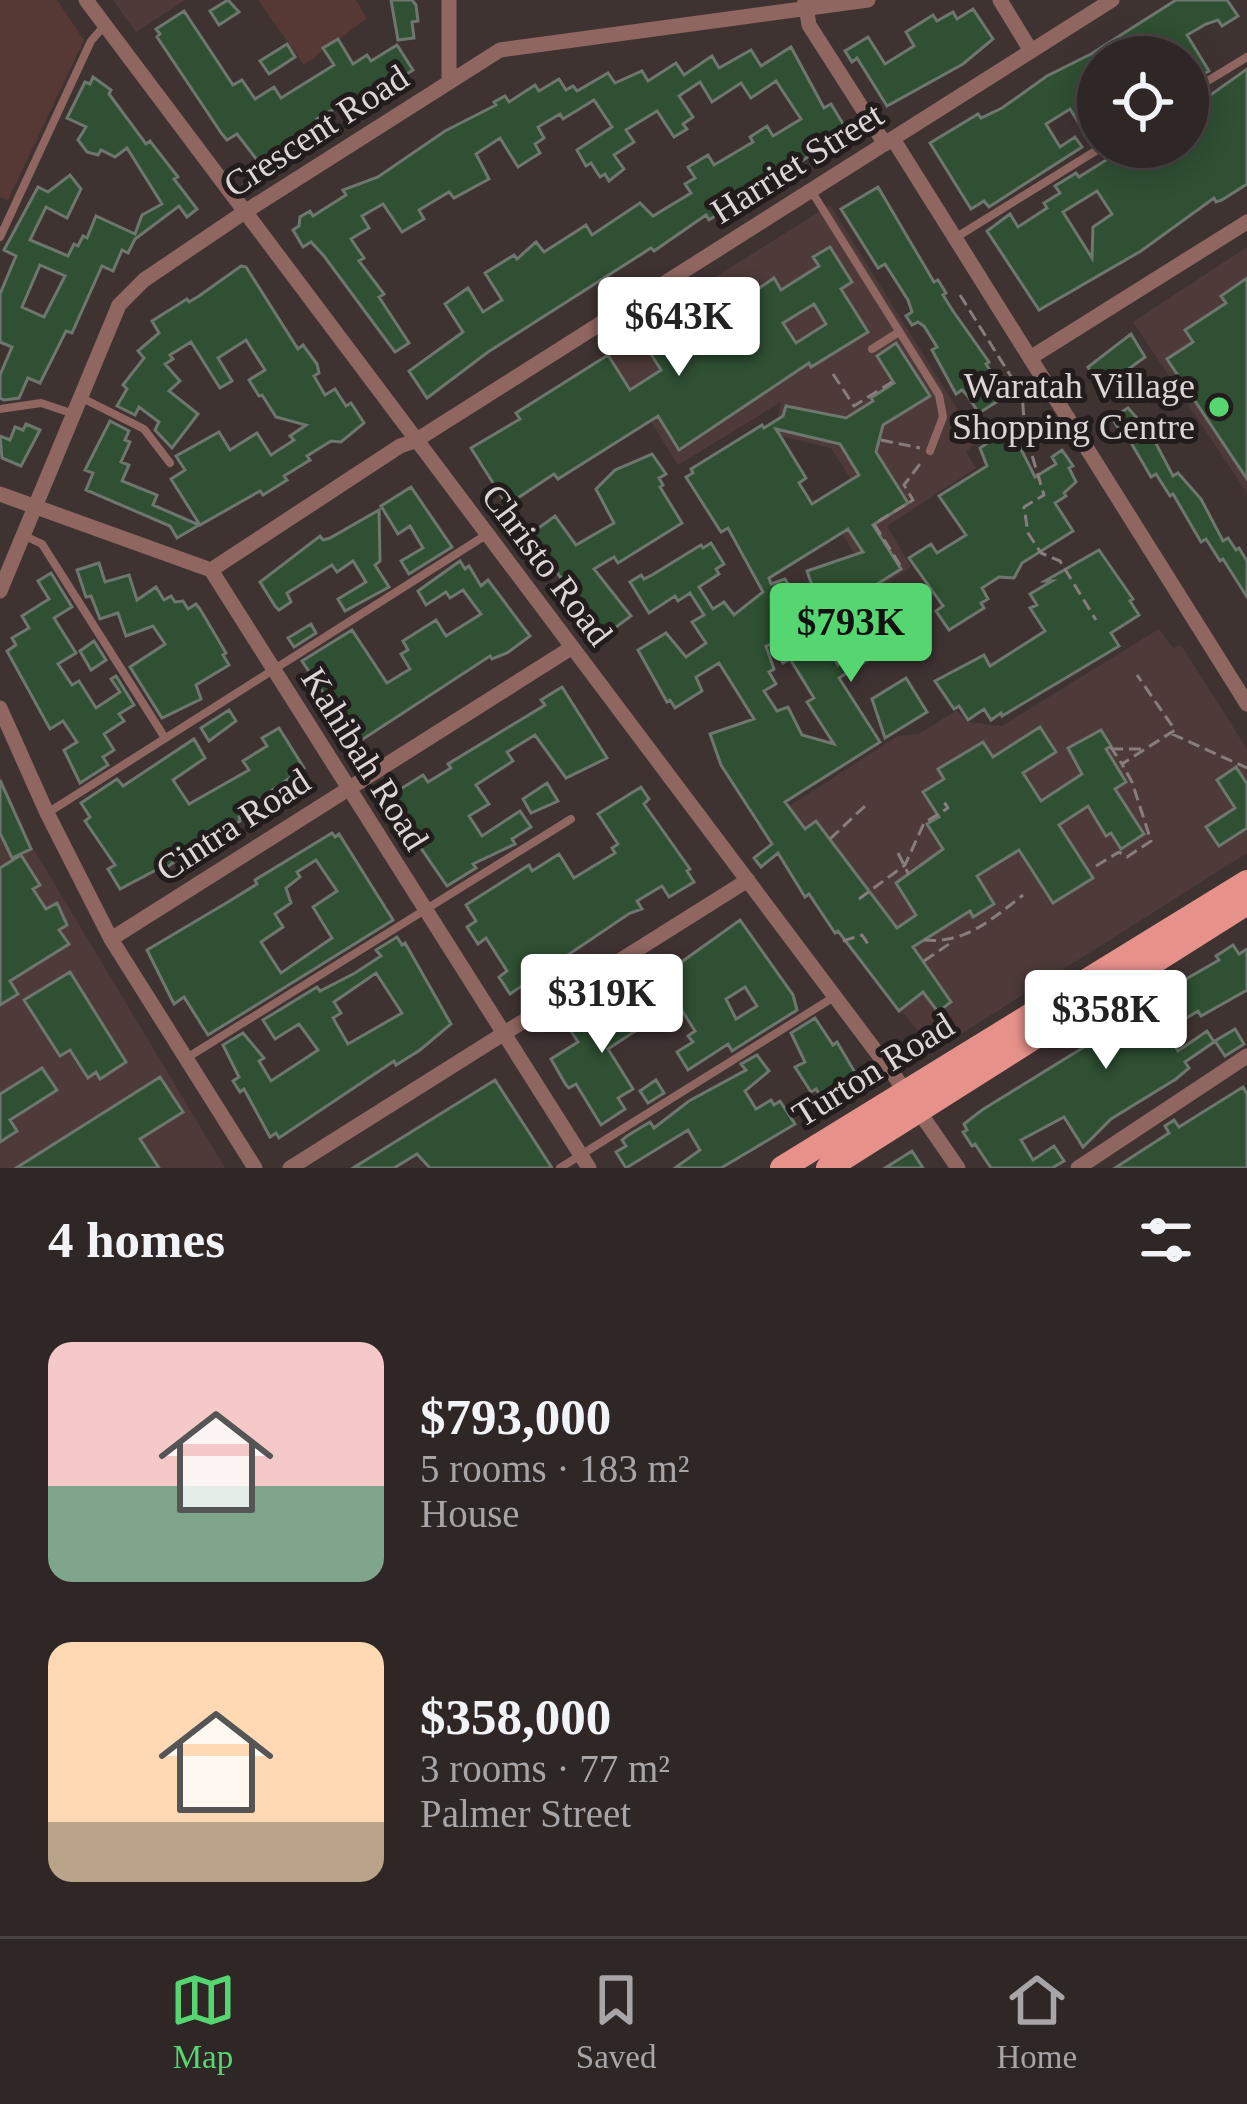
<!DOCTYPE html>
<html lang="en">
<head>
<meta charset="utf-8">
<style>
  body { margin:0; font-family:"Times New Roman",serif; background:#372e2e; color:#f1f3f6; height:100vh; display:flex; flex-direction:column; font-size:45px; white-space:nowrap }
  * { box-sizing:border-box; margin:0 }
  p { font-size:39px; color:#a7a5a7 }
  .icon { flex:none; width:66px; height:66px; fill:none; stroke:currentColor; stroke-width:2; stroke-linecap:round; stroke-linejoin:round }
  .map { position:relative; height:1168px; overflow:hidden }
  .drawer { display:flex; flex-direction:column; background:#2f2626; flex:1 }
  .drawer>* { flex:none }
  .tools { position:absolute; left:1077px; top:36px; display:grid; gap:24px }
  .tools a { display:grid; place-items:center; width:132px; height:132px; border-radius:50%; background:#2f2626; box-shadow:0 6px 30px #0003,0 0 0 3px #4a4343; font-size:60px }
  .price { position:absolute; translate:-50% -102px; padding:0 27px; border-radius:12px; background:#fff; color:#222; font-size:39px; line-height:78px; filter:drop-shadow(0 3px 6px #0008) }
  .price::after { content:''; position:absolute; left:50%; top:72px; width:36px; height:27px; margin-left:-18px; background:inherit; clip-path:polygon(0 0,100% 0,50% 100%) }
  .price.on { background:#56d671; color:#111 }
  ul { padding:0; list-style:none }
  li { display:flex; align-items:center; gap:36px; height:300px; padding:0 48px }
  li span { display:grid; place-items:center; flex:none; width:336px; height:240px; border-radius:24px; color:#555 }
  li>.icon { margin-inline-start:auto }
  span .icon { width:144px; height:144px; fill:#fffc; stroke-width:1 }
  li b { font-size:51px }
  h2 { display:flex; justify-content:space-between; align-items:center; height:144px; padding:0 48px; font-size:51px }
  .tabs { display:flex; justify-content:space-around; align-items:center; height:168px; border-top:3px solid #4a4343; background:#2f2626; font-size:33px; color:#a7a5a7 }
  .tabs a { display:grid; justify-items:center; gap:6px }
  .tabs .on { color:#56d671 }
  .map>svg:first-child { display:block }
  .built { fill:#4e3b39 }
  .green { fill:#563835 }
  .building { fill:#2f5033; stroke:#6e776e; stroke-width:3; fill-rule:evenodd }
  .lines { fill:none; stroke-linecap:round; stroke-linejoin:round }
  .path { stroke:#887d7c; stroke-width:3; stroke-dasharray:12 6; stroke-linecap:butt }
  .service { stroke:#906661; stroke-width:8 }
  .minor { stroke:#906661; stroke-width:15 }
  .primary { stroke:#e6928a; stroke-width:24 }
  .poi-dot { fill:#56d671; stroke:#221c1c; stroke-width:4.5 }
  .labels { text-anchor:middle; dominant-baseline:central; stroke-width:10; stroke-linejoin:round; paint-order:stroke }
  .street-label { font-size:36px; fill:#ded6d5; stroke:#221c1c }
  .poi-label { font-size:36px; fill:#ded6d5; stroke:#221c1c; text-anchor:end }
</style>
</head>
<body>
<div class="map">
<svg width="1247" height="1168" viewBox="0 0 1247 1168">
  <rect width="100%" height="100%" fill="#3f3332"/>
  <path class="built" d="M113,0H185L136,32Z
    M830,205L977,441L966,452L976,468L887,526L911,567L876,589L842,533L872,513L831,448L780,436L776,428L781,402L678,465L604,347Z
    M1247,247V493L1133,322Z
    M1159,629L1173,648L1181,645L1247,749V853L934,1051L838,932L835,933L810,895L805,897L779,854L775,856L768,847L771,844L758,826L898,736L919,734L957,710L967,722L1002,726Z
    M0,775L33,848L225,1168H0Z"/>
  <path class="green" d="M0,0H57L84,40L8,200L0,197Z
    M258,0H356L367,18L304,65Z"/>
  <path class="building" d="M228,0L239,12L219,25L210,11Z
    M391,0H412L416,5L418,21L412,22L414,38L398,40Z
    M1176,0H1227L1238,16L1222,26L1218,20L1206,24L1187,35L1209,71L1196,78L1188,57H1183L1173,42L1149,56L1098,57V129L1087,136L1070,109L1046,124L1060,147L1075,137L1082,147L989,207L984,201L971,209L930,143L978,114L981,118L1002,108L1047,76L1091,54Z
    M973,9L993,39L963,64L887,106L857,58L852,62L845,51L868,37L885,64L914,46L906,32L933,15L937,21L953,12L957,19Z
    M184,11L233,85L242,80L255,99L274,87L281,98L334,65L323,48L338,39L353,64L367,55L371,61L397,45L413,70L341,114L337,107L317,119L320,125L307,134L310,139L264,169L237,134L227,140L222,134L157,37L160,34L156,29Z
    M287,44L295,57L269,74L260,61Z
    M791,47L824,108L831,104L845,127L837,133L839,137L709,220L706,215L654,251L651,248L488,352L427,398L409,371L463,332L445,304L468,288L483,312L502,300L485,273L514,255L517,259L536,242L544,252L586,225L592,235L640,203L653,216L691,193L685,184L695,178L688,167L708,155L714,165L753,142L750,137L767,126L773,136L801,119L776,81L751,98L741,83L712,102L700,82L679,96L693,117L683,124L687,129L674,137L657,111L626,130L634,142L614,155L624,169L609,181L605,174L600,177L591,163L586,166L577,150L612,127L594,100L563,119L560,114L538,127L544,138L535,144L540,153L518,167L500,138L476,154L489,179L454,198L449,192L419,210L424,219L402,232L383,204L362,216L369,228L351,239L364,258L359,261L384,294L379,297L409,343L395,352L324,256L311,242L303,247L293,230L299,226L300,217L310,211L313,216L346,195L343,190L378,177L445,131L496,105L494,102L505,96L509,102L535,85L539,91L559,79L566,90L573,86L577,91L608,73L615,83L642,71L648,81L676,63L684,75L712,56L719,68L751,50L761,66Z
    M1247,69V184L1222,200L1216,202L1214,198L1141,251L1039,310L987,231L1010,214L1018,227L1047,208L1044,203L1060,193L1055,186L1076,173L1079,177L1127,147H1132L1140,161L1162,147H1188V111ZM1097,191L1112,214L1093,227L1092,258L1063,212Z
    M93,77L111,90L109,94L146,144L150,141L178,177L174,179L197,209L187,217L179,206L135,239L128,253L122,250L113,271L102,266L72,333L66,331L40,383L28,378L19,398L4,400L0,398V375L12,347L0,342V294L16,256L4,250L38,187L48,192L70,175L81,189L67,218L46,207L30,240L68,256L74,244L78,246L83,236L87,238L96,216L135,234L142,215L162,204L127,148L115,157L101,150L98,155L87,152L78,140L86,127L67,118L85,82L90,84ZM40,265L65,276L44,317L22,307Z
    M878,187L934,282L938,280L946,293L943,295L953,311L989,362L986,364L1006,396L979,413L967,395L962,390L956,394L932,350L937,347L924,326L918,322L912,325L906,316L912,312L908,300L885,264L878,268L841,209Z
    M830,247L852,282L841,289L868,332L811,367L809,363L679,450L658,416L558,479L554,474L507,505L471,448L520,419L516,413L608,355L630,390L661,370L646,346L670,331L665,322L688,308L701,328L774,278L781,290L819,266L813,257ZM814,304L826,324L796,343L783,323Z
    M241,266L246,267L298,349L303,345L317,364L319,373L314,376L325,395L335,389L346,406L351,403L364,423L341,442L331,441L307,456L310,460L284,476L287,480L263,495L260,491L200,525L171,479L185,470L176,456L219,432L230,450L257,433L271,455L294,440L290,436L306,425L276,417L262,395L259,396L249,380L265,370L246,340L218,358L232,381L220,388L191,342L170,355L173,359L165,364L180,381L169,391L198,414L172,448L155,430L159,422L139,407L135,415L117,406L127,389L123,385L144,358L138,351L159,333L152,321L187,299L189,302L199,296Z
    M1247,278V479L1167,359L1193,342L1185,330L1226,303L1221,296Z
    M1131,334L1145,357L1112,381L1110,377L1099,384L1088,367Z
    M896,343L930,396L883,425L876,452L908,503L873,525L901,569L866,591L892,645L839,678L880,742L785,802L805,829L816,821L897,928L916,915L896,883L943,849L927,824L939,817L923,792L944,779L938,769L983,742L993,757L1040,727L1056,752L1023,773L1041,801L1082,774L1068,748L1101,730L1111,746L1106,749L1126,782L1115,789L1144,834L1121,849L1111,833L1106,836L1088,806L1059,825L1093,878L1053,903L1019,850L977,876L994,904L973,917L970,911L913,947L951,1002L938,1012L923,992L899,1011L838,931L835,933L809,894L805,897L778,853L761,867L754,858L772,844L721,765L710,734L754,719L719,663L696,677L702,691L675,708L670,700L667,702L638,650L666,633L686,657L706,643L692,622L704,615L690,593L678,601L675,596L649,613L630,582L641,575L644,579L652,575L701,545L703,548L711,543L724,564L716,569L719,574L699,587L713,609L724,602L734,615L763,592L728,528L721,532L686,477L693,473L691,469L762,425L764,428L783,416L786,406L846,418L873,401L871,398L894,383L877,356ZM776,429L840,444L859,475L812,504L799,483L806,478ZM848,529L863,552L807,571L821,611L829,607L859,652L838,665L785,579L771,584L769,578ZM771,644L783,663L790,659L814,698L807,702L834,744L802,735L788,707L777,711L764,691L776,684L769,672L774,669L766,646Z
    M1128,408L1151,434L1173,476L1178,473L1201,499L1223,541L1228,538L1236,550L1239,548L1247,561V597L1223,559L1220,561L1206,539L1201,542L1173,494L1170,496L1156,474L1151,477L1123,429L1120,431L1112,418Z
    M110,421L129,431L125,440L130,442L121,462L129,465L122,481L157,495L153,505L199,525L177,538L170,526L86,490L93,473L85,470Z
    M26,424L40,430L21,466L2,458L0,436L10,440L15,427L23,430Z
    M1006,431L1011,440L1015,437L1035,477L1056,464L1052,457L1062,450L1073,466L1069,468L1076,482L1064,493L1066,496L1055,503L1073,531L1022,563L1014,578L999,577L982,588L988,599L981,603L984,608L949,630L936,611L943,606L909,558L931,544L937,553L966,535L939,496L987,466L980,448Z
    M652,454L666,474L659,478L663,485L660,487L682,523L618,563L614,557L594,569L631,616L604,636L529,535L555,516L576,545L614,523L596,489L615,470Z
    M411,487L452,547L409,574L401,561L423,548L410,526L398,534L381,506Z
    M379,510L380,561L375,565L389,587L345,611L338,599L366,582L353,561L337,572L332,565L287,593L291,602L279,610L275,606L260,582L320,536L323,540L330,538Z
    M1099,550L1133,599L1130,601L1139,615L1111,633L1119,646L1002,716L1001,713L991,720L984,709L968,720L959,706L954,709L935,681L984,655L990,666L1045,631L1030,608L1037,605L1030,594L1052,581H1045Z
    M460,561L465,569L469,566L481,586L488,580L530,636L507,653L492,659L490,656L357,743L302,661L352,630L387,683L410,669L401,654L408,650L403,641L436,620L446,636L481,614L463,590L450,598L446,592L426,605L418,591Z
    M99,563L105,582L129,575L137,600L156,587L164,600L171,596L175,602L183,601L188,609L196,604L200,609L226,653L223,655L229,665L196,685L201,699L162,718L130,667L165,644L153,626L126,636L118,613L100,619L91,596L86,597L77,570Z
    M51,573L72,607L54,618L76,653L58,664L72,685L79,681L96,708L120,692L111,679L116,676L134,705L119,714L124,721L104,734L114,750L103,757L108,765L80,783L64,750L77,742L63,721L50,729L7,651L16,645L12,638L29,628L22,616L49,599L38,581Z
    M311,624L316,633L294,647L288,638Z
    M94,641L106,660L91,670L80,651Z
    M906,678L927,712L885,738L872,699Z
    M562,687L607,758L566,778L535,735L507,752L513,761L476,785L489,804L469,816L482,836L520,811L531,827L512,839L515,844L473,864L476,868L447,886L412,835L409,823L391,795L423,775L428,782L451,768L448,764L545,705L541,700Z
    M229,710L236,721L209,741L201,728Z
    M279,728L304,768L261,798L260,803L239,817L240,821L172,860L173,863L160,872L158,869L120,889L108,869L115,865L85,821L90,817L81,803L117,779L123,786L194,739L205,758L173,780L189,804L249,770L243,761L267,746L262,738Z
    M1236,767L1247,784V828L1219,846L1206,827L1235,808L1217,780Z
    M0,780L31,849L12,858L0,833Z
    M547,783L558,801L531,813L523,799Z
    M641,787L649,799L644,804L690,869L687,871L694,882L669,897L662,886L637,901L642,909L630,913L510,994L499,977L507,971L486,938L478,944L467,927L476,921L466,905L529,865L532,871L559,854L574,878L615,853L612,848L618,844L598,814Z
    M332,833L335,837L339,834L393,920L208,1035L184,997L174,1004L147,950L228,902L257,884L255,880ZM316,860L337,891L313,907L332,938L281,973L261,942L283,927L275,914L291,903L286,888L300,877L297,872Z
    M21,855L40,885L33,889L46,909L57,903L67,925L59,930L69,944L10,981L18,994L0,1005V868Z
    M740,920L793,995L797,1010L732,1051L728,1044L688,1070L677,1052L693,1042L688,1036L695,1031L678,1004L669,1010L646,977L677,958L680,963ZM745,987L757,1006L736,1019L726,999Z
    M397,937L402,945L405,943L451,1024L420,1050L396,1065L394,1061L279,1138L276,1133L270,1137L244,1089L240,1092L233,1081L239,1077L223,1045L243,1033L264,1058L259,1061L271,1081L318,1050L299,1024L275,1039L263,1020L317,987L320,991L355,973L381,956L376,950ZM376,973L402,1013L348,1044L333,1018L341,1013L334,1002Z
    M1233,945L1239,954L1247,949V990L1201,1016L1198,1011L1165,1031L1178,1051L1207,1031L1214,1042L1185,1062L1189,1068L1176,1079L1111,1119L1083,1147L1064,1117L1021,1140L1033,1160L1054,1146L1064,1161L1052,1168H991L975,1144L972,1146L963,1132L967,1130L964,1124L982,1110L1089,1044L1087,1040L1121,1018L1142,1007L1151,1022L1170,1010L1160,994L1219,960L1216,956Z
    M70,972L126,1062L100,1079L96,1072L88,1078L70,1050L60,1056L24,1000Z
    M633,989L652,1020L608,1049L633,1089L618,1098L625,1109L601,1125L576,1084L569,1088L566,1085L551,1059L578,1042L571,1031Z
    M815,1018L833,1045L837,1042L860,1081L825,1103L816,1089L811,1092L795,1067L805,1062L791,1033Z
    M1235,1029L1244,1044L1225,1056L1215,1041Z
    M757,1055L769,1071L745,1091L756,1109L771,1100L774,1105L780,1101L795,1124L721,1168H675L700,1150L688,1130L626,1168L616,1152L626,1146L622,1140L627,1136L650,1122L654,1128L689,1101L746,1070L741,1064Z
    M42,1068L57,1090L10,1120L17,1131L0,1142V1094Z
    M160,1077L183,1112L140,1139L159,1168H16Z
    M495,1080L552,1168H430L417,1154L394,1168H353Z
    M656,1080L664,1093L648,1103L640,1091Z
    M1243,1087L1247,1094V1168H1115L1169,1133L1165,1126L1174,1120L1179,1127Z
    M912,1151L923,1168H885Z"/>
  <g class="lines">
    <path class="path" d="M960,295L1022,394L1025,432L1044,495L1024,507L1028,533L1041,553L1060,561L1096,620
      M833,374L854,406L892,382
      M881,440L920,448
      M900,565L874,524L913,500L904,485L923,460
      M1172,734L1247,768
      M1110,746L1122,764
      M1111,749H1146
      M830,839L866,805
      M898,853L909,875
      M1096,866L1119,852L1127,857L1151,841L1132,782L1122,764L1175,730L1137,675
      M859,899L905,865L924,823L948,808L944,802
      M924,940C965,944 991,920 1023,895
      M843,941L862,935L868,944
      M924,961L949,944"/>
    <path class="service" d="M1188,93L1247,57
      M812,192L939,395L943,417L930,451
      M0,237L91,41L104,26
      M955,238L1102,147
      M872,349L899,332
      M82,398L144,429L170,463
      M0,409L41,403L74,414
      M25,536L42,544L165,738
      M49,812L486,535
      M185,1059L571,819
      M560,1168L834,997"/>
    <path class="minor" d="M86,0L896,1078L958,1168
      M1000,0L1031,51
      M805,1L809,25L885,144
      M449,82V0
      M893,139L1247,704
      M1030,358L1247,222
      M0,494L211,570L589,1168
      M211,570L400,446L415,441L1112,0
      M0,591L119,305L144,280L243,213L500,50L868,0
      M0,708L47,813L111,939L255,1168
      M111,939L571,648
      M290,1168L748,880
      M1078,1168L1247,1056"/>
    <path class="primary" d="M782,1168L1247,882
      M828,1168L1247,903"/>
  </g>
  <circle class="poi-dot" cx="1219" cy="407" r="12"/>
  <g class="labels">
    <g class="street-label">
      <text transform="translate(316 131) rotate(-33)">Crescent Road</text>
      <text transform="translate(797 163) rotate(-32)">Harriet Street</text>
      <text transform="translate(547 565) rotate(53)">Christo Road</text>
      <text transform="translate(365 759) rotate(58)">Kahibah Road</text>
      <text transform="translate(233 825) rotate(-33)">Cintra Road</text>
      <text transform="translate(873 1070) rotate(-32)">Turton Road</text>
    </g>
    <g class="poi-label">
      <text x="1195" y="386">Waratah Village<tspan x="1195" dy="41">Shopping Centre</tspan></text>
    </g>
  </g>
</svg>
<div class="tools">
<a><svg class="icon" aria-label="locate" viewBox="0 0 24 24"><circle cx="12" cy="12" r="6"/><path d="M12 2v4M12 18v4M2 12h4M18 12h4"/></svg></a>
</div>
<b class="price" style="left:679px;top:379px">$643K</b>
<b class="price on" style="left:851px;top:685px">$793K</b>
<b class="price" style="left:602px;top:1056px">$319K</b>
<b class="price" style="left:1106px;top:1072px">$358K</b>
</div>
<section class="drawer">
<h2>4 homes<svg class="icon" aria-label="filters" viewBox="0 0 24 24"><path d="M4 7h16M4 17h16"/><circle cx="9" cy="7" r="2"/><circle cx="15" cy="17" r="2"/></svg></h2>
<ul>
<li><span style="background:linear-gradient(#f6c9c9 60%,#7fa58c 0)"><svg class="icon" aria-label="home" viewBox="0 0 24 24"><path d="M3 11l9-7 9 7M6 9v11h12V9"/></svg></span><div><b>$793,000</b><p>5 rooms · 183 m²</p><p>House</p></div></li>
<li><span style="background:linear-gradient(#ffd9b3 75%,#b9a48a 0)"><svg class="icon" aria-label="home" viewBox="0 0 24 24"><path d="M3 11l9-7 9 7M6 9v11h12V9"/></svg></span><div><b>$358,000</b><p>3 rooms · 77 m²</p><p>Palmer Street</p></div></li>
</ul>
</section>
<nav class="tabs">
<a class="on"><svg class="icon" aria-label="map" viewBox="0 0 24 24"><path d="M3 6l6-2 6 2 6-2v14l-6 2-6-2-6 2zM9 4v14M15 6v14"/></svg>Map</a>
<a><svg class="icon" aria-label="saved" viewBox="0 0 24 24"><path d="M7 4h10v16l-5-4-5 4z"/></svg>Saved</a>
<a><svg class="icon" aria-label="home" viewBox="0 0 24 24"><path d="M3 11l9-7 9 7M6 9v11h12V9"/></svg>Home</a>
</nav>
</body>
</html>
